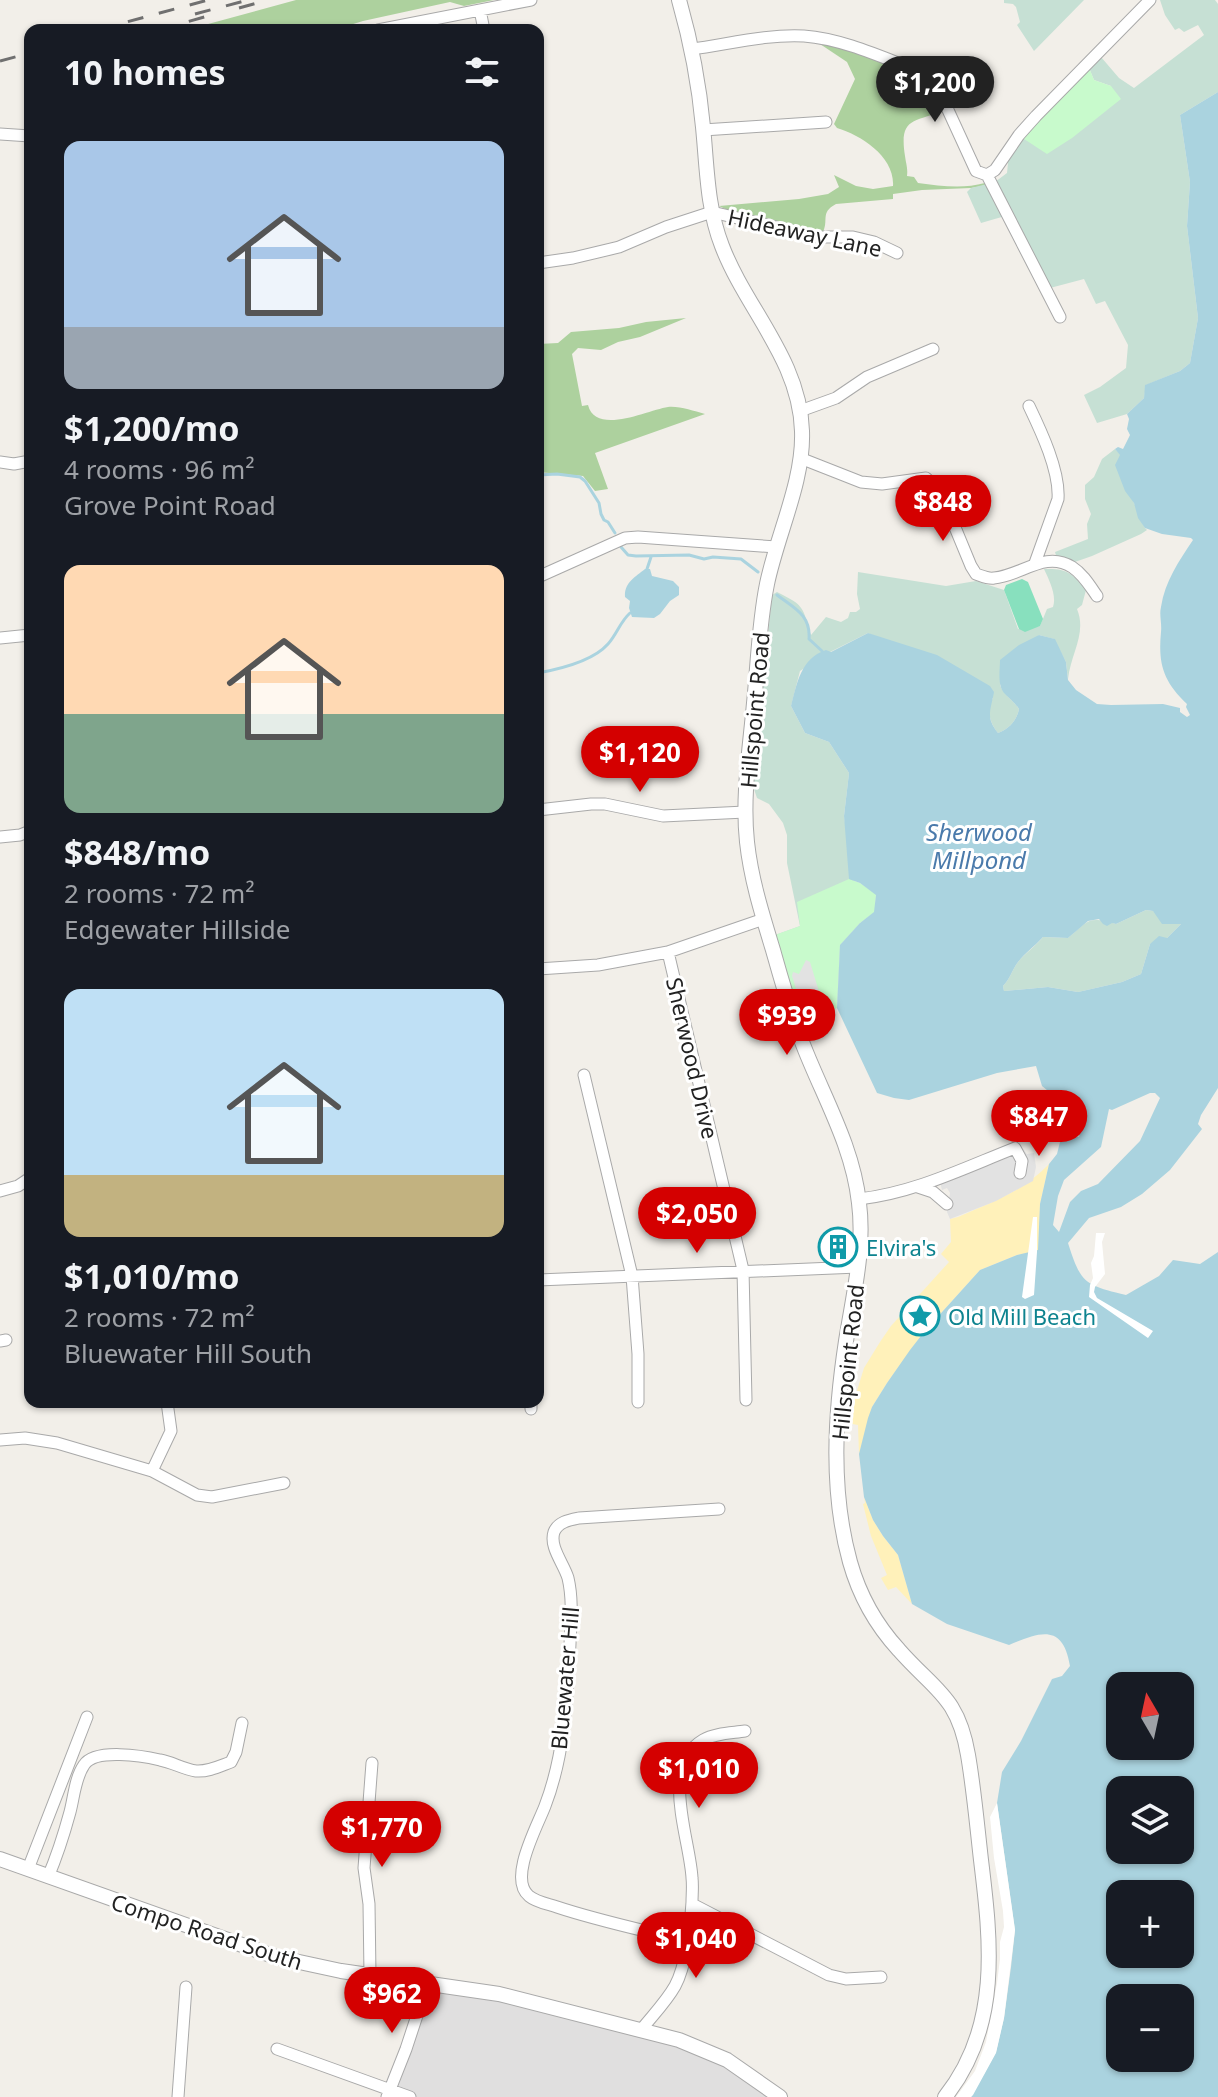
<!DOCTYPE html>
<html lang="en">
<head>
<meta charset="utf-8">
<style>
  body { margin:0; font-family:"Noto Sans",sans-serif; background:#20242c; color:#f1f3f6; height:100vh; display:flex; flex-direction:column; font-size:30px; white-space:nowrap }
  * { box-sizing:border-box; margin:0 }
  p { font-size:26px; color:#9ea1a6 }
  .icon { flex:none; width:44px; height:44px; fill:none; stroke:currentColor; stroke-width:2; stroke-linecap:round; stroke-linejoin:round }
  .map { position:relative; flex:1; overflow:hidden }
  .side { position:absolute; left:24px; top:24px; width:520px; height:1384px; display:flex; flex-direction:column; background:#171b24; border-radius:16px; box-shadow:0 2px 6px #0004 }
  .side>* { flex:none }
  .needle { width:52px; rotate:351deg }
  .tools { position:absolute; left:1106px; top:1672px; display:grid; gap:16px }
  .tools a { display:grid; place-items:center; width:88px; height:88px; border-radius:16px; background:#171b24; box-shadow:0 2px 6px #0004; font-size:40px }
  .price { position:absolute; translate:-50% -68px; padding:0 18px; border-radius:28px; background:#d40000; color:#fff; font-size:26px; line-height:52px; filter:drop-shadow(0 2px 4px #0008) }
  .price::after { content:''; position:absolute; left:50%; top:48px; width:24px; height:18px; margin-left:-12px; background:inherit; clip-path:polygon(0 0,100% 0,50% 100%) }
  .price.selected { background:#222; color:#fff }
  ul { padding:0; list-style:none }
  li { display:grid; align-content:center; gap:16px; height:424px; padding:0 40px }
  li span { display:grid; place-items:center; height:248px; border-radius:16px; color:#555 }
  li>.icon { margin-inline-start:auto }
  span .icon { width:144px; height:144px; fill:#fffc; stroke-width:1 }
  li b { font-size:34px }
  h2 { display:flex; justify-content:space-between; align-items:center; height:96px; padding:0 40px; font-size:34px }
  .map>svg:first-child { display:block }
  .residential { fill:#e0dfdf }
  .forest { fill:#add19e }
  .wetland { fill:#c6e0d4 }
  .sand { fill:#fff1ba }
  .park { fill:#c8facc }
  .pitch { fill:#88e0be }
  .parking { fill:#e2e2e2 }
  .water { fill:#aad3df; fill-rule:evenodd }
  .pier { fill:#fff }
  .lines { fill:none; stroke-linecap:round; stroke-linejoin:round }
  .stream { stroke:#aad3df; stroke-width:3 }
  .minor-casing { stroke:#a9a9a9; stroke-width:13 }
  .tertiary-casing { stroke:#a9a9a9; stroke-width:16 }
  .minor { stroke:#fff; stroke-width:11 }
  .tertiary { stroke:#fff; stroke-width:14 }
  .rail { stroke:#707070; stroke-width:3; stroke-dasharray:16 16; stroke-linecap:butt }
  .labels { text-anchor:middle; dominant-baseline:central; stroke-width:6; stroke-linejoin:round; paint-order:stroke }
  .street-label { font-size:22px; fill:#222; stroke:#fff }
  .culture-label { font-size:22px; fill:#0d838f; stroke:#fff; text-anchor:start }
  .water-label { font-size:24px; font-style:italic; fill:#4a7aab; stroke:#fff }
</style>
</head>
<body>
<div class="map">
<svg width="1218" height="2097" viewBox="0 0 1218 2097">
  <rect width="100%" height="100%" fill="#f2efe9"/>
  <path class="residential" d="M437,1992L496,2000L649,2039L702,2055L727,2068L770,2097H393L431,1996Z"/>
  <path class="forest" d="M296,0H494L464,6L450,2L363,21L334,30H186Z
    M817,42L845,48L928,79L944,111C913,122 899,118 905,156C906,164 908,168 907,176L914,177L918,183C941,186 963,189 985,183L989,185L971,188L922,190L893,194V199L836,204C819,213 830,220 822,234L745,218L719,206L799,199L828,194L839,187L834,175L856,186L873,189L893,186C895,157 861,135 837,128L834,124L855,79L847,62Z
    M686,318L640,337L618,342L601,350L578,348L572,354L582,406L588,405C596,436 648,410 668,407C680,406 693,411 705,414L595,453L608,489L595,491L583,476L538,472V344L558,343L571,332L619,328L646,322Z"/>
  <path class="wetland" d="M1004,0H1084L1034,51L1017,25L1020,22L1016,7L1013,4L1004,3Z
    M1160,0H1215L1218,4V92L1180,115L1190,182L1187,226L1198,318L1190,363L1180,371L1146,385L1144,398L1127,414L1097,423L1084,395L1100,387L1126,368L1128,345L1105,301L1096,304L1084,279L1050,288L1012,214L981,223L967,192L971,188L995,182L1007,173L1009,153L1021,137L1111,86L1094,80L1089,68L1101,57L1119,78L1134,88L1204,35L1198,25L1184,32L1179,28L1175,30L1165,15Z
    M1115,449L1120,454L1134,503L1145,528L1147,530L1141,534L1092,556L1072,563L1057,559L1055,552L1088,539L1087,524L1091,514L1085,499V485L1094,477L1102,459Z
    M1044,569C1066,568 1073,573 1086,590L1082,605L1077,609C1087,633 1071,653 1068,679L1066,662L1054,639L1039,635L1000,685C1003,694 1013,700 1019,709C1017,720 1009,729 998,733C990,723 986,710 993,698L868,633L830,652L800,671L791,706L805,733L829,742L849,773L844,816L860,923L840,945L837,1008L775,935L800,926L787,863V835L783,823L769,804L757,798L753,786L772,595L777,592C805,606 802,606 811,635L826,617L841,622L848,618L850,612H856L860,609L857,594L858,572L946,586L976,581L1004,590L1018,629L1040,626L1047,609L1053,607C1057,595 1049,580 1044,569Z
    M1146,910L1153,911L1181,924L1167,938L1150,944L1141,974L1122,982L1078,992L1048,987L1004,991L1003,986C1010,979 1012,970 1018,962C1024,954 1036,946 1043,937L1068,938C1089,920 1088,916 1116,924Z"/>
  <path class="sand" d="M1049,1164L1040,1204L1039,1251L1017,1255L980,1270L924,1332L887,1383L872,1407L859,1454L858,1425L847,1423L864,1368L880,1342L891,1326L949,1262L941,1254L951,1242L950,1219L958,1217C993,1202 1022,1192 1049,1164Z
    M864,1497L873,1520L883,1536L898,1555L912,1604L896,1587L888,1590L881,1578L887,1575L871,1536L863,1504L865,1503Z"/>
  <path class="park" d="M1089,68L1094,80L1111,86L1121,99L1072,138L1047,154L1021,137Z
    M849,879L860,883L876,894L875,912L860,923L840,945L837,1008L802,1021L775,935L800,926L797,902Z"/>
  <path class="pitch" d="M1022,579L1028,582L1043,619L1040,626L1025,632L1019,629L1004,590L1006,585Z"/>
  <path class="parking" d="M806,960L810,962L820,995L816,1004L798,995L792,976L793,972L799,974Z
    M1023,1149L1027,1154L1034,1153L1036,1167L1033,1181L996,1201L950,1219L947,1212L950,1193L947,1188L942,1190L940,1182Z"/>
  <path class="water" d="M1218,92V1088L1201,1115L1198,1124L1202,1129L1170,1170L1142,1194L1121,1207L1089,1218L1068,1243C1081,1284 1085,1285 1126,1295L1159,1276L1173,1260L1200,1264L1218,1252V2097H971L996,2052L1004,2018L1011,1967L1015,1930L997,1803L1002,1772L1021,1741L1052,1679L1062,1676L1070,1666C1063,1623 1040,1632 1009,1645L947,1624L912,1604L898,1555L883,1536L873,1520L864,1497L859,1454L868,1418L872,1407L887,1383L910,1350L924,1332L980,1270L1017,1255L1038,1250L1040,1204L1049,1164L1057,1154L1062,1134L1079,1137L1085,1110L1051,1103L1053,1095L1042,1086L1036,1066L997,1073L909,1100L894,1098L877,1093L837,1008L840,945L860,923L874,912L876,895L860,883L849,879L844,816L849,773L829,742L805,733L791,706C797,683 801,658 826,650L831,652L868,633L937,655L990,686L994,692C991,710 985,717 998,733C1009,729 1017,720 1019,709C1014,702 1010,699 1005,694C997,686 1000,671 1000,660L1019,645L1039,635L1055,639L1066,662L1068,680L1076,690L1097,704L1111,705L1163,704L1180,708V712L1187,717L1190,715L1186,707L1187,704C1163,681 1158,664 1161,632C1162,623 1159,615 1161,607C1165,581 1179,561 1193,540L1191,538L1162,534L1145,528L1138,518L1134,503L1125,491L1115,465L1120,455L1115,449L1118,447L1123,449L1130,435L1127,429L1129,419L1127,414L1144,398L1145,385L1180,371L1190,363L1198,318L1187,226L1190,182L1180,115ZM1146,910L1153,911L1162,924H1181L1167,938L1159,936L1150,944L1141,974L1122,982L1078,992L1048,987L1004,991L1003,986C1010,979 1012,970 1018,962C1025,953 1035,946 1043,937L1068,938L1088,921L1099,919L1103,924L1107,926L1112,923L1116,924ZM1150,1093H1155L1160,1098L1140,1141L1098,1184L1081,1191L1070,1202L1059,1232L1053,1225L1058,1196L1064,1180L1101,1147L1109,1109L1112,1110ZM1120,1686H1180V1746H1120ZM1120,1790H1180V1850H1120ZM1120,1894H1180V1954H1120ZM1120,1998H1180V2058H1120Z
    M645,569H650L652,576L673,581L679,587V595L670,601L660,614L654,618L632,617L629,608L630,601L625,597C624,583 635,577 645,569Z"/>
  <path class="pier" d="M1033,1217H1037V1252L1034,1295L1025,1299L1022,1297Z
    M1096,1233H1105L1102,1242L1105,1274L1095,1287L1094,1292L1097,1298L1153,1331L1148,1338L1089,1297L1090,1285L1093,1278L1091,1263L1094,1256Z
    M997,1803L1015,1930L1004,2018L996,2053L973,2095L971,2097H956L975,2071L986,2042L997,1983L1000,1959V1942L1004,1927L1003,1911L994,1858L990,1817Z"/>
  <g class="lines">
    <path class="stream" d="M538,475L557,474L580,477L585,481L599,503L601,514L604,520L608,522L615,533
      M621,547L628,555L636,556L689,555L704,559L713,557L741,559L758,572
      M647,569L651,557
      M777,595C794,608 811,615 809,639L822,651
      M538,673C560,669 593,661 608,644C617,634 620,622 630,613"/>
    <defs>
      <path id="minor" d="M480,10L484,30
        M378,30L531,0
        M692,49C729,44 767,34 804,36C846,39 890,61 929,75L937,86L976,171L987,175
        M703,130L826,122
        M0,134L30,136
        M987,175L995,170L1019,135L1036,116L1150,0
        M987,175L1060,317
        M538,263L573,258L619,247L666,227L712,212L818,237H853L874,242L897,253
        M1029,406C1041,431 1060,471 1058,499L1035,563
        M800,411L836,398L867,377L933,349
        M800,458L861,482L882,484L926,478L940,491L971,566L976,574C982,576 988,579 994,578C1021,576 1045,550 1072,567C1083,574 1090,586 1097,596
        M0,462L14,464L30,461
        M538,577L625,538L638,537L776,547
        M0,638L30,635
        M538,810L591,804H605L663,816L745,812
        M0,837L20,835L30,831
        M668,952L743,1270L746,1400
        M538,969L598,965L668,952L764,919
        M584,1075L632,1276L638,1354V1402
        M918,1187L933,1192L947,1204
        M0,1191L18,1186L30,1178
        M859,1199C914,1193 964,1168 1015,1148L1022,1161L1020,1173
        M538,1280L858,1267
        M0,1341L6,1340
        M531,1402V1409
        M0,1440L25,1438L57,1443L152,1471L197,1495L212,1497L284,1483
        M152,1471L171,1431L167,1402
        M28,1869L87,1717
        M48,1877C57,1856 64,1834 70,1812C74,1797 75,1778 84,1765C95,1748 143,1756 160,1760C172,1762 183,1769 196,1771C208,1772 220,1766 231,1762L236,1752L242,1723
        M692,1904L829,1975L846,1979L881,1977
        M686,1941C643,1930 599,1921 557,1907C548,1904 536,1902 529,1896C508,1879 537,1827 545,1806C565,1754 567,1698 570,1644C571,1622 573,1599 568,1578C564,1564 549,1547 554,1532C558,1522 569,1520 579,1518L719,1509
        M370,1975L369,1904L364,1868L372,1763
        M641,2030C652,2016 666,2002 675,1986C686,1966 691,1926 692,1902C692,1895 693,1886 692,1878C690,1838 659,1766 703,1740C715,1733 732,1733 745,1731
        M277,2049L410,2097
        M178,2097L186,1987
        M387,2097L406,2049L428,1982"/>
      <path id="tertiary" d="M679,0C691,42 699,83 703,127C707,167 707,208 722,246C746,309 800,360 802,431C804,481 777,535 767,584C759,623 758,664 754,703C750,749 742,796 747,842C751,879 762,914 773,950C782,982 791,1015 804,1047C824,1098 853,1147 859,1203C865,1249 853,1296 846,1341C835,1413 830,1490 850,1562C859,1594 876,1625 899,1650C935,1691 958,1696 968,1755C974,1790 977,1825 981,1860C991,1942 1001,2027 945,2097
        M0,1859L276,1957L341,1971L499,1994L679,2040L727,2060L780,2097"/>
    </defs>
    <use href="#minor" class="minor-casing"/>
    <use href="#tertiary" class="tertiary-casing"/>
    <use href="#minor" class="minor"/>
    <use href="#tertiary" class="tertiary"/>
    <path class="rail" d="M239,8L268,0
      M195,14L248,0
      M97,30L208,0
      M158,30L208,16
      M0,61L30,53"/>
  </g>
  <defs>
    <symbol id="building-ring" viewBox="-11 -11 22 22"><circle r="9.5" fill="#fff" stroke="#0f9aa8" stroke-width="1.5"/><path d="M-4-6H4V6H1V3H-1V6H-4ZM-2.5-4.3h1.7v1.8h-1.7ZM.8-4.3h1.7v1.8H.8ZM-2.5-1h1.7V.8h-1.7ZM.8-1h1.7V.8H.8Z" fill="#0f9aa8"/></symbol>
    <symbol id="sight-ring" viewBox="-11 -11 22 22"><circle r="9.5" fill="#fff" stroke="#0f9aa8" stroke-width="1.5"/><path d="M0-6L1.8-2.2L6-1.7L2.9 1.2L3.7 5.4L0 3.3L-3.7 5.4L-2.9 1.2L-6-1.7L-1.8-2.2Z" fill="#0f9aa8"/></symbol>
  </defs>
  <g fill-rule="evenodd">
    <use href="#building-ring" x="816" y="1225" width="44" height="44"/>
    <use href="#sight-ring" x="898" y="1294" width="44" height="44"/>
  </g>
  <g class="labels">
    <g class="street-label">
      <text transform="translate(805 232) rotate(12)">Hideaway Lane</text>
      <text transform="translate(754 710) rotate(-85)">Hillspoint Road</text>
      <text transform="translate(693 1058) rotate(77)">Sherwood Drive</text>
      <text transform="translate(847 1362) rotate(-84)">Hillspoint Road</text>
      <text transform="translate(564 1678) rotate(-85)">Bluewater Hill</text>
      <text transform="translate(207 1931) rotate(18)">Compo Road South</text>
    </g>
    <g class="culture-label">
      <text x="866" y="1247">Elvira's</text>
      <text x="948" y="1316">Old Mill Beach</text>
    </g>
    <g class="water-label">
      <text x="979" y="831">Sherwood<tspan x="979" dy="28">Millpond</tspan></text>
    </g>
  </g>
</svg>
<div class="tools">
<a><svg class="needle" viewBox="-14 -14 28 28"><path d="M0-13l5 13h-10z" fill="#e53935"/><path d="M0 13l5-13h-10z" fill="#9ea1a6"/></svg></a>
<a><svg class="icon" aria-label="layers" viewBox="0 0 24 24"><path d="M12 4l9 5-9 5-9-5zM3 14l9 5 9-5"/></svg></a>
<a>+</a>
<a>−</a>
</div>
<b class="price selected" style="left:935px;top:124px">$1,200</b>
<b class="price" style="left:943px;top:543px">$848</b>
<b class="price" style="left:640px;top:794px">$1,120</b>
<b class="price" style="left:787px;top:1057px">$939</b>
<b class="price" style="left:1039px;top:1158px">$847</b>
<b class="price" style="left:697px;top:1255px">$2,050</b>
<b class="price" style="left:699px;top:1810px">$1,010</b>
<b class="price" style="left:382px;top:1869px">$1,770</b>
<b class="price" style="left:696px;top:1980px">$1,040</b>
<b class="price" style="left:392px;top:2035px">$962</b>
<section class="side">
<h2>10 homes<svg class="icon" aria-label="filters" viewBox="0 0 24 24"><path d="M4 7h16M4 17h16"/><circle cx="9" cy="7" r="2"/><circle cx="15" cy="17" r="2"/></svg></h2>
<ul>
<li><span style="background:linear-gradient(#a9c7e8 75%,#9aa5b1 0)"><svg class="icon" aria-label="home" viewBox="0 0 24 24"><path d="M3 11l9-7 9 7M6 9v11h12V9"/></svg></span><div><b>$1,200/mo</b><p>4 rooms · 96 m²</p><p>Grove Point Road</p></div></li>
<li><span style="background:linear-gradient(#ffd9b3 60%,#7fa58c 0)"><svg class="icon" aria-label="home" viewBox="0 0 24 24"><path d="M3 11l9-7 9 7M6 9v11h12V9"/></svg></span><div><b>$848/mo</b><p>2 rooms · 72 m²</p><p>Edgewater Hillside</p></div></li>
<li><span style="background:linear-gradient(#bfe0f5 75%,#c2b280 0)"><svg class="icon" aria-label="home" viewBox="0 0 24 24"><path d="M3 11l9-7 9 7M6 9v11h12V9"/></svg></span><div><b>$1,010/mo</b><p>2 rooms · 72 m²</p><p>Bluewater Hill South</p></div></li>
</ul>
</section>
</div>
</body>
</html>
